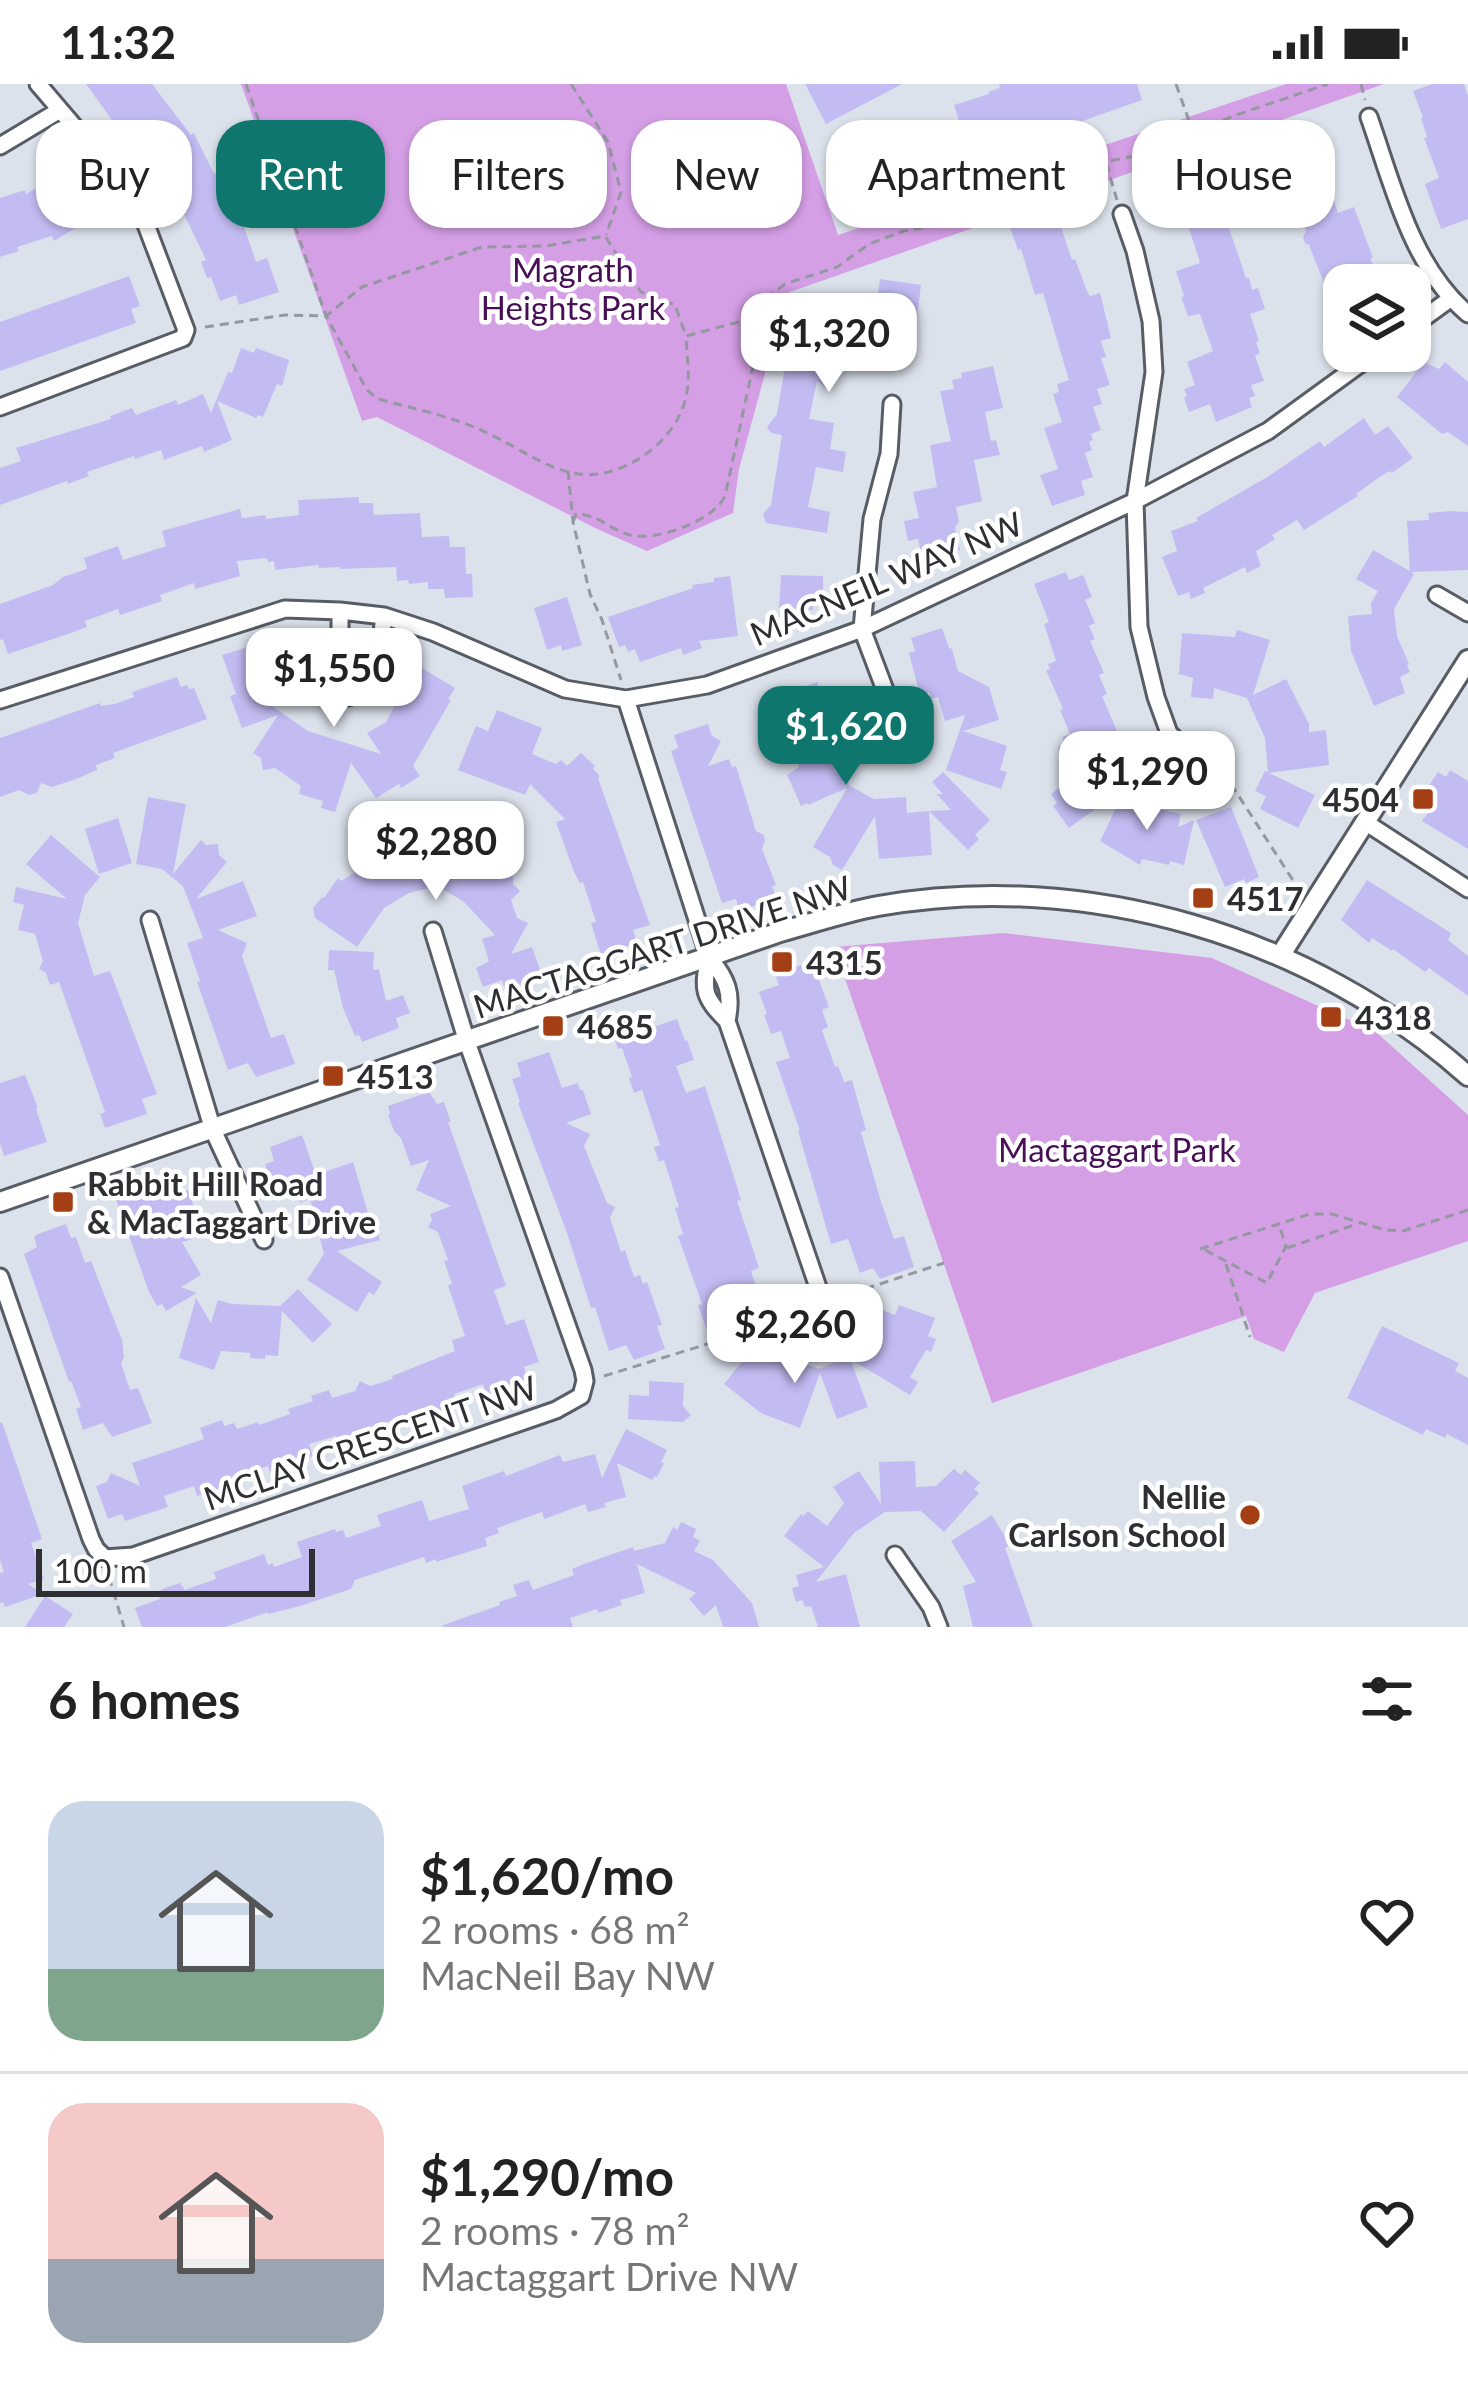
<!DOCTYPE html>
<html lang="en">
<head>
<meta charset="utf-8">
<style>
  body { margin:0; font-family:Lato,sans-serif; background:#f6f6f6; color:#222; height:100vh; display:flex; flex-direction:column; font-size:45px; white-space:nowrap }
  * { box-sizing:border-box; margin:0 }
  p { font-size:39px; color:#767676 }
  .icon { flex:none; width:66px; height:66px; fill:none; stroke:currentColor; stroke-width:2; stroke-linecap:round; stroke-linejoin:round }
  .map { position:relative; height:1543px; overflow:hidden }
  .details { display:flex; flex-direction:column; background:#fff; flex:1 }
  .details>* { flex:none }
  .top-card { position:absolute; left:36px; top:36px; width:1398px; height:108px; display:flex; gap:24px }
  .tools { position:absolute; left:1323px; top:180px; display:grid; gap:24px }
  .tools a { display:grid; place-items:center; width:108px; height:108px; border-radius:24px; background:#fff; box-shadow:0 3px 9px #0004; font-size:60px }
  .scale { position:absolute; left:36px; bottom:30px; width:279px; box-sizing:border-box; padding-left:12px; border:6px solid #2d2f33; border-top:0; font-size:33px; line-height:42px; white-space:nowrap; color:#2d2f33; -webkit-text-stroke:9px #fff; paint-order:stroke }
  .price { position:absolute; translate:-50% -102px; padding:0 27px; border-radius:24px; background:#fff; color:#222; font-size:39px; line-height:78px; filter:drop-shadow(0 3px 6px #0008) }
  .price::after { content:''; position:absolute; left:50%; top:72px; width:36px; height:27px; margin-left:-18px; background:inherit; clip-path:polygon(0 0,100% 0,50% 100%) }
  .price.selected { background:#0f766e; color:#fff }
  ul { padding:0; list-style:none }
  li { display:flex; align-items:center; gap:36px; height:300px; padding:0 48px }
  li+li { border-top:3px solid #e0e0e0 }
  li span { display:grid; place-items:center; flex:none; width:336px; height:240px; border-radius:36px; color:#555 }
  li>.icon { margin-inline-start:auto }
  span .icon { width:144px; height:144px; fill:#fffc; stroke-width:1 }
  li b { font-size:51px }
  h2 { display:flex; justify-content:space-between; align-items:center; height:144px; padding:0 48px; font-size:51px }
  .tag { padding:0 42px; border-radius:36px; background:#fff; box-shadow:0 3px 9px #0004; font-size:42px; line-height:108px }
  .tag.selected { background:#0f766e; color:#fff }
  .status { display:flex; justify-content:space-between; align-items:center; height:84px; padding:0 60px; background:#fff; direction:ltr }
  .status svg { height:33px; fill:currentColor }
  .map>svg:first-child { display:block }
  .green { fill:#d59fe6 }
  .building { fill:#c3bcf3 }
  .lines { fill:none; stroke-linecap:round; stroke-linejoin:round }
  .minor-casing { stroke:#585d65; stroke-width:21 }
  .tertiary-casing { stroke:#585d65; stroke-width:24 }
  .path { stroke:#9498a0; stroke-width:3; stroke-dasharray:9 6; stroke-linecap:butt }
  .minor { stroke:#fff; stroke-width:15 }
  .tertiary { stroke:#fff; stroke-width:18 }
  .poi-dot { fill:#a43e15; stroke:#fff; stroke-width:4.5 }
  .labels { text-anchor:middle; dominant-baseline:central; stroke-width:9; stroke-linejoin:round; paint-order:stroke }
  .park-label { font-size:33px; fill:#480f57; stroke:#fff }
  .street-label { font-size:33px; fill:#2d2f33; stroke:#fff }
  .poi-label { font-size:33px; font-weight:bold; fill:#2d2f33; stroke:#fff; text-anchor:start }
</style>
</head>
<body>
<div class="status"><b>11:32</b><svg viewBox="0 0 49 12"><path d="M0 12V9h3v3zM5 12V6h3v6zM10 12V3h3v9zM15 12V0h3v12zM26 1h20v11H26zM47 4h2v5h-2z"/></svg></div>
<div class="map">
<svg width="1468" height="1543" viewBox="0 0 1468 1543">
  <rect width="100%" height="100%" fill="#dce2ec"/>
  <path class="green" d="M241,0H786L838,151L1286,0H1384L787,209L739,385L733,429L647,467L597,445L377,333L362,337Z
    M1003,849L1212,874L1376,948L1468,1031V1157L1315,1209L1284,1268L1254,1255L1246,1232L992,1319L834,863Z"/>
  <path class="building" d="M86,0H152L191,51L194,49L214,90L221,86L247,132L241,134L256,178L267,174L279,208L239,221L236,211L220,217L211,193L207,194L201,178L206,176L183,128L179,130L169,109L172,107L140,56L138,58L123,38L117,43Z
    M805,0H902L826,40Z
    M999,0H1137L1142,16L1054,47L1056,53L1040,59L1039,54L1020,61L1018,55L988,65L991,74L947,83L937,51L950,47L949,43L960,40L954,21L989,10L988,8L1000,4Z
    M1432,0H1464L1468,12V135L1441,145L1425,100L1439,94L1424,54L1427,53L1421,34L1423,33L1413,7Z
    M1287,39L1289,44L1299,43L1301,49L1309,46L1338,129L1354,123L1373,174L1370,175L1384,201H1344V239L1324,199L1309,161L1305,159L1303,153L1306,147L1297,120L1287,123L1284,115L1274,118L1269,104L1279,100L1261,47Z
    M54,94L59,103L69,97L87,131L79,136L82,140L54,157L52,152L17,163L19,167L0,173V114L25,106L26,110Z
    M1225,110L1233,129L1229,130L1233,143L1229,144L1246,194H1249L1252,206L1258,204L1265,225L1250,230L1259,257L1256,258L1260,269L1255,272L1264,297L1251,301L1255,312L1249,314L1252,323L1216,338L1210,320L1189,328L1184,313L1187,312L1184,305L1195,301L1187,278L1213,267L1200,230L1188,232L1181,213L1184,212L1176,187L1200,179L1188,141L1179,144L1172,124L1194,117L1195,120Z
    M1038,122L1042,133L1056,128L1072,176L1075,175L1087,207L1090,212L1100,209L1111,254L1101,257L1106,273L1101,274L1110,301L1097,305L1102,320L1093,323L1101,346L1091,350L1093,356L1089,358L1092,366L1085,369L1093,393L1081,397L1085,411L1052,422L1040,391L1058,385L1044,344L1062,338L1053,310L1059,308L1057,300L1069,296L1043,209L1035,211L1021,165L1018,166L1006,133Z
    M129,192L140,222L131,225L136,239L0,287V238Z
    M880,195L921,201L913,267L870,261L849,283L847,281L829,306L817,297L809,335L834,339L830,365L846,368L843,388L816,383L808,423L830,428L827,449L766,439L763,430L771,421L782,351L771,349L767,343L777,330L784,288L791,279L787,276L845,211L874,238Z
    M241,264L254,269L256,264L289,276L282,302L277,300L263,333L258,331L256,334L217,317L232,356L204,368L202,362L164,376L161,366L135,375L134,372L87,388L89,392L68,400L67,397L0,421V384L21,377L16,364L111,335L110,332L132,324L136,331L176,316L178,321L203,310L211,329L228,288L232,289Z
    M1424,278L1439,285L1445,278L1468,298V362L1448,348L1442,350L1436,345L1397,313Z
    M993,282L1003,324L985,328L991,357L996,356L1000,371L974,376L982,417L956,423L959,438L955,443L960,466L922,473L918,455L908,457L904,437L919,434L913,408L937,403L930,361L951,357L940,307L954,305L952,296L962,294L961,289Z
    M1364,334L1375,351L1388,342L1413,374L1392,389L1390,387L1381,392L1356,410L1358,412L1304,446L1297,436L1272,451L1275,455L1256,467L1261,482L1247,489L1245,483L1203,504L1205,509L1191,515L1189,508L1178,512L1162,473L1177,467L1171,447L1198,437L1196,434L1269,392L1320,357L1324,363Z
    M359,413V419H373L374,431L420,429L422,453L449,452L450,463H465L466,490H472L473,513L445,514L444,505H428V498L409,500L408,496L397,497L396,483L340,485V483L319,484L318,481L275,486L274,477L268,478L267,474L237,477L240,492L195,505L194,499L160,511L162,517L120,531L118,525L85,537L87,543L68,550L8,570L3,555L0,556V520L53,501L63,493L87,485L84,474L118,462L123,476L166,462L162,447L240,425L242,434L265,431L266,435L299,431L298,416Z
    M1450,427L1468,428V486L1411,488L1414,490L1394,525L1397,552L1409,580L1407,581L1410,588L1400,593L1405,609L1374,622L1351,567L1348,532L1372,530L1371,519L1378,507L1356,495L1373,466L1410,487L1407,437L1429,436L1428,429Z
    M1066,488L1069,496L1083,491L1092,513L1085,516L1095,539L1089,542L1095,555L1090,557L1104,589L1099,591L1107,610L1102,612L1119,652L1105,657L1109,665L1101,668L1126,703L1069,744L1053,722L1057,719L1051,710L1071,694L1058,663L1064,660L1062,653L1070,650L1060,626L1063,625L1046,586L1050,585L1048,580L1056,577L1044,540L1049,538L1034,500Z
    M781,491L823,492V512L813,511V526L779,524Z
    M730,492L738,552L699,557L702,564L683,571L681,564L640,578L635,565L628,568L625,561L619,563L608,533L693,504L692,501L714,498V494Z
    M567,513L582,561L562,567L561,561L547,566L534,524Z
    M942,544L949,564L952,565L958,587L989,603L999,636L963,647L1007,662L1000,686L1007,688L1001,705L946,686L965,631L945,637L938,613L931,615L929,608L920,611L909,569L915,567L911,554Z
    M1237,546L1270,556L1253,611L1286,595L1309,640V648L1326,646L1329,681L1269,689L1315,711L1298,744L1260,725L1266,712L1255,707L1265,687L1268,688L1265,654L1247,614L1214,604L1213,615L1191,613L1193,594L1179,590L1182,549L1235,553Z
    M261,559L266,571L282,565L289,587L281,590L289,613L269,620L308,647L381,670L367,649L386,638L401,611L395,607L406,590L415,595L422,584L455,604L448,615L451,616L413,682L420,692L401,704L399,700L376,714L351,679L335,728L321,724L323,717L299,710L301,702L275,684L263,686L261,674L253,669L278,631L242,644L230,612L236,610L222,571Z
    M177,593L181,603L187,601L189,605L194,604L207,635L113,669L115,674L96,681L97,686L76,695L52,703L41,699L37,709L29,711L19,706L0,713V654L100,619L101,622L115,620L134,613L132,608Z
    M817,598L819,605L827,602L829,607L837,604L844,623L833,629L842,653L831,656L850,702L874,715L906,713L907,729L929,727L932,771L879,775L875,732L842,786L833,781L830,773L813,763L847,704L808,721L807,719L801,722L787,691L799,683L789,654L794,652L792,646L798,644L789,617L794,615L791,607Z
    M497,626L542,644L532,670L556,680L561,676L567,682L581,669L595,682L593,685L600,692L598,694L650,841L633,846L637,859L601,871L591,839L596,838L583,798L580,799L574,788L556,738L565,735L530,700L525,711L458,686L476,642L488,647Z
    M708,640L712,652L721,657L708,682L729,675L732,683L736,682L756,747L764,751L765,756L762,765L776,801L772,802L776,813L773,815L739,827L736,815L722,819L671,667L678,664L674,651Z
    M1450,686L1468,697V765L1422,737L1429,727L1418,718L1438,688L1446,693Z
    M943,688L990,736L975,751L979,755L968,766L929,727L951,726L937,710H943L932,698Z
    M1126,703L1135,715L1150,723L1181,730L1178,743L1194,736L1184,781L1170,777L1169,781L1142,775L1140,781L1100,757Z
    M148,713L186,720L173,790L201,756L206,761L218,760L219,771L227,778L196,815L243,797L257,832L218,846L247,859L242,872L271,954L284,950L295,980L256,993L248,979L228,986L197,898L200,897L187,859L203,854L183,802L162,785L136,780Z
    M1231,723L1259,793L1246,799L1244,795L1225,803L1196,736Z
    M118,734L132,779L99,790L85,745Z
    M51,751L100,793L85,811L78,839L94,892L110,887L157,1010L142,1015L147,1030L105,1044L100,1030L105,1028L59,898L50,901L46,889L39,885L43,877L35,850L18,846L24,821L13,818L16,803L67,815L26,780Z
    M436,752L446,789L463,761L501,787H513V800L520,807L511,816L517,834L528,839L511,870L532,863L543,894L505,907L502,896L483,903L476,884L489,877L482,855L495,851L464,818L438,802L409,809L384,824L357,863L315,834L313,824L322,813L324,814L338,794L341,797L367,781L369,771L381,773L398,762Z
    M1367,796L1451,849L1448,856L1468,872V912L1429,884L1425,888L1393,865L1392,867L1372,854L1369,859L1341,836Z
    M329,866L374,868L373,886L379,885L386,917L403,911L410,929L396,934L399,944L362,958L359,951L355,952L343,924L334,886H328Z
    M812,877L829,923L822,926L828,943L822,946L835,983L838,982L844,998L852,996L866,1046L861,1048L881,1118L894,1155L904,1152L914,1183L880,1195L873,1184L860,1189L848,1155L831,1160L798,1047H800L776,978L790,974L781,947L771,950L764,931L767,930L759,908L779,901L775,890Z
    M648,931L656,942L677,935L685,957L687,956L694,976L676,982L686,1009L705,1002L735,1096L741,1116L737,1117L759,1184L751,1187L762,1222L742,1229L746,1240L709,1253L698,1221L702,1220L678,1152L683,1150L675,1124L679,1123L664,1076L659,1078L654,1063L660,1061L642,1006L634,1009L629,994L632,993L622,964L618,965L611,944Z
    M549,968L562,1004L578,999L580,1006H583L591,1030L566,1039L590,1050L584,1062L607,1119L615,1123L610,1134L621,1168L625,1166L634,1193L640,1191L643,1200L647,1198L662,1241L657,1242L665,1265L634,1276L626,1261L609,1267L595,1223L591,1224L566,1146L518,1019L520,1018L512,995L521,992L517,979Z
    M25,991L38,1024L36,1025L47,1058L4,1072L0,1059V999Z
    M429,1008L437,1020L444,1018L451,1038H448L506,1202L494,1206L506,1241L524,1235L539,1278L524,1283L529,1298L487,1313L483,1300L454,1310L458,1323L413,1338L410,1330L382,1340L384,1348L340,1363L336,1352L309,1360L313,1372L270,1388L268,1382L238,1392L240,1399L197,1412L194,1402L164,1412L168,1423L125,1437L122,1430L108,1435L96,1402L107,1398L111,1389L140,1402L132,1379L204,1355L200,1344L222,1336L224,1342L234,1339L237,1345L258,1338L259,1341L290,1330L288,1325L313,1317L311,1312L329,1306L332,1314L355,1307L360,1297L370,1302L393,1295L392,1292L455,1267L452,1256L465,1252L448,1201L452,1200L444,1177L448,1176L438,1148L428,1143L432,1136L430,1130L451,1122L416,1106L429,1076L411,1082L401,1054L394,1047L388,1031L390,1030L388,1022Z
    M302,1051L316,1091L353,1078L369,1132L375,1137L380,1156L337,1167L382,1198L374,1211L369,1208L357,1228L307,1196L324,1170L310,1115L300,1119L292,1095L273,1102L265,1080L274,1077L270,1063Z
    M156,1101L159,1109L163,1107L165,1113L188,1106L195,1126L184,1130L193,1155L182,1158L201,1191L181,1203L197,1209L166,1227L162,1220L157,1222L149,1208L116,1115Z
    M66,1140L71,1154L76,1153L85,1179L91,1177L122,1256L124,1273L121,1279L130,1306L138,1304L152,1339L112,1353L103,1339L83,1346L76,1325L81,1323L71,1297L69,1298L24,1170L37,1163L34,1153L38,1150Z
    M298,1205L332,1240L313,1259L282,1227L278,1272L265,1271V1275L250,1274V1269L221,1267L214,1286L179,1274L196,1214L211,1239L218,1216L232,1220L280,1222Z
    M899,1221L935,1234L928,1252L936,1255L931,1268L926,1266L910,1293L918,1298L910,1311L852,1276L867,1250L877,1224L895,1231Z
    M1382,1242L1459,1279L1455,1287L1468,1294V1361L1447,1350L1445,1354L1426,1345L1423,1351L1347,1314Z
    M772,1260L790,1274L819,1285L849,1272L868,1323L837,1335L820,1289L800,1344L761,1329L724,1300L750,1268L759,1276Z
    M649,1297L684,1299L683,1322L691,1331L683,1338L628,1335L629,1311L649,1312Z
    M2,1338L42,1455L31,1459L44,1495L28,1500L43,1510L5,1523L3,1518L0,1519V1489L4,1488L0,1476V1339Z
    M626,1345L667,1366L661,1378L664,1379L657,1393L655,1392L652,1396L617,1379L626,1413L604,1419L606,1423L588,1428L585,1420L544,1435L542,1428L497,1444L499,1449L485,1454L487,1462L436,1478V1475L426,1479L424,1473L355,1496L351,1505L300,1522L268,1530V1528L225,1543H142L135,1524L160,1515L158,1508L165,1504L180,1499L185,1506L216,1495L214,1488L264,1470L268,1481L273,1479L274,1483L302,1473L297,1458L335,1445L336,1448L343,1446L346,1454L381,1442L377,1431L422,1416L429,1437L469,1425L462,1402L504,1387L506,1392L560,1371L563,1378L595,1370L602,1394Z
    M915,1377L916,1403L936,1402L954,1385L961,1391L965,1386L980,1399L974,1405L979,1409L944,1448L921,1427L885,1428L854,1449L816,1498L846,1490L860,1543H818L811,1522L805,1523L802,1516L796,1518L792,1504L799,1502L796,1491L824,1483L784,1452L801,1430L803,1432L808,1427L827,1442L844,1419L833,1403L859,1387L881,1420L879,1378Z
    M992,1431L1010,1461L1005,1464L1033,1543H973L963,1502L976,1498L951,1457Z
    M681,1438L696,1445L693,1453L700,1457L694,1467L713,1476L752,1519L759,1543H723L716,1521L704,1532L689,1515L696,1509L637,1480L645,1509L620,1516L622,1521L598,1529L597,1525L570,1534L573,1543H443V1541L500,1521L499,1518L517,1512L513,1501L529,1496L533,1506L574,1491L572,1485L584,1480L633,1463L634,1467L665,1459L673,1443L677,1446Z
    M45,1512L73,1530L64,1543H25Z"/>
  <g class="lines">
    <defs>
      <path id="minor" d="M1369,33C1393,101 1411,182 1468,230
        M0,62L60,26
        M1122,130L1135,167L1151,237L1154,288L1135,417L1139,543L1156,613L1169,649L1181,661L1221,683
        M1410,244L1450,215
        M892,320L889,370L872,435L862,545L885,606L898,664
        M0,323L183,254L186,246L140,125L114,89L38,0
        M1437,511L1468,529
        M340,527V594L348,613L375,602L384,532
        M626,615L709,873C727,895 733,909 727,937
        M0,616L285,525L340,527L384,532L433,548L565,605L626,615L707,601L862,545L1135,417L1268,347L1378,267
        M1365,738L1468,805
        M150,836L213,1046L264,1156
        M709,873C702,906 703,913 727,937L823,1218
        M0,1193L91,1455L96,1465L105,1474L133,1472L556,1326L581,1312L585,1297L583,1286L467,958L433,847
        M895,1471L931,1523L939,1543"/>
      <path id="tertiary" d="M1280,872L1468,576
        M0,1118L780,848C813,839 845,828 878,822C1086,785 1311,852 1468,992"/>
    </defs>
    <use href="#minor" class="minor-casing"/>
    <use href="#tertiary" class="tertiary-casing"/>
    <path class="path" d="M246,0L326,232L367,306L378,315C414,325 452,332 485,348C515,361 545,385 578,390C622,396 674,359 685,317C691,295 687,274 686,252
      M571,0L608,58L621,108L606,151
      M1176,0L1194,51
      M1361,0L1365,16
      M1106,79L1117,116
      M205,243L285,231L326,232L362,203L482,163L546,162L605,152L641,208L675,221L686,252L761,232
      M568,387L573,438L590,510L602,536L621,596
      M573,438L576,430C598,430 610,446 630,451C656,458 715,436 725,412L764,231L773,209L785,200L837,183L869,160L904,147L934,142L961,128L1039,103L1092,80L1157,68L1233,32L1328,0
      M1231,700L1296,801
      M1287,1164L1357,1140
      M1200,1165L1310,1130H1332L1385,1146L1403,1147L1468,1126
      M1205,1166L1267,1199L1286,1162L1279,1141
      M1226,1180L1250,1253
      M837,1214L944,1179
      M604,1292L701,1262L806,1226
      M109,1493L124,1543"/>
    <use href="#minor" class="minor"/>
    <use href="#tertiary" class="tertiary"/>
  </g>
  <g class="poi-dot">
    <rect x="1411" y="703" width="24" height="24" rx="6"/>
    <rect x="1191" y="802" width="24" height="24" rx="6"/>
    <rect x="770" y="866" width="24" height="24" rx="6"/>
    <rect x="1319" y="921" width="24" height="24" rx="6"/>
    <rect x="541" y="930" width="24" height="24" rx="6"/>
    <rect x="321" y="980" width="24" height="24" rx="6"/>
    <rect x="51" y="1106" width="24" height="24" rx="6"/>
    <circle cx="1250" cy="1431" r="12"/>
  </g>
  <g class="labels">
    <g class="park-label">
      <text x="573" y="185">Magrath<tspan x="573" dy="38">Heights Park</tspan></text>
      <text x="1117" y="1065">Mactaggart Park</text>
    </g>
    <g class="street-label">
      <text transform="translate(886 494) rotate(-23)">MACNEIL WAY NW</text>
      <text transform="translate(662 862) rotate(-18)">MACTAGGART DRIVE NW</text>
      <text transform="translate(370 1358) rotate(-19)">MCLAY CRESCENT NW</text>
    </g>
    <g class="poi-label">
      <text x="1399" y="715" text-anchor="end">4504</text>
      <text x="1227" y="814">4517</text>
      <text x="806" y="878">4315</text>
      <text x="1355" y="933">4318</text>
      <text x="577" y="942">4685</text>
      <text x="357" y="992">4513</text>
      <text x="87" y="1099">Rabbit Hill Road<tspan x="87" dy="38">&amp; MacTaggart Drive</tspan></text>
      <text x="1226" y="1412" text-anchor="end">Nellie<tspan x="1226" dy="38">Carlson School</tspan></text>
    </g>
  </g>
</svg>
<div class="tools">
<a><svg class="icon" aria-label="layers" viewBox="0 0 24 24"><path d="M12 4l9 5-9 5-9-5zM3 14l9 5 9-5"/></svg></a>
</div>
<div class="scale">100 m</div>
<b class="price" style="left:829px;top:311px">$1,320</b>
<b class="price" style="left:334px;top:646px">$1,550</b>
<b class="price selected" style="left:846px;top:704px">$1,620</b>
<b class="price" style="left:1147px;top:749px">$1,290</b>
<b class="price" style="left:436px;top:819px">$2,280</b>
<b class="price" style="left:795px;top:1302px">$2,260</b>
<div class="top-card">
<a class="tag">Buy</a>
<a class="tag selected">Rent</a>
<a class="tag">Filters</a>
<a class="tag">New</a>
<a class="tag">Apartment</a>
<a class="tag">House</a>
</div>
</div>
<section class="details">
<h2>6 homes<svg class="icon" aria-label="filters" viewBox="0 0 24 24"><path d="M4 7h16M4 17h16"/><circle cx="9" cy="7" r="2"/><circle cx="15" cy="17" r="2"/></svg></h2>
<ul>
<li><span style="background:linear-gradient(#c9d6e8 70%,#7fa58c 0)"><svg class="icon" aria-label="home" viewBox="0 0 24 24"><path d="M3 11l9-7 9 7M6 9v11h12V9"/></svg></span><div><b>$1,620/mo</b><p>2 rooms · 68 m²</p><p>MacNeil Bay NW</p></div><svg class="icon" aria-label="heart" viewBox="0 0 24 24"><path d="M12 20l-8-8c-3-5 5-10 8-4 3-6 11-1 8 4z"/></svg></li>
<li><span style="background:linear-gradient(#f6c9c9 65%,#9aa5b1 0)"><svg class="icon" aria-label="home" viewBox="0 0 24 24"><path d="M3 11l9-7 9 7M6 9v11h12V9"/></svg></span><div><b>$1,290/mo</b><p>2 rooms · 78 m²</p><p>Mactaggart Drive NW</p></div><svg class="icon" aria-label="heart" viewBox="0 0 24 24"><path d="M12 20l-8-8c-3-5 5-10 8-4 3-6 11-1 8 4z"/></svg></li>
</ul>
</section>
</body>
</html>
